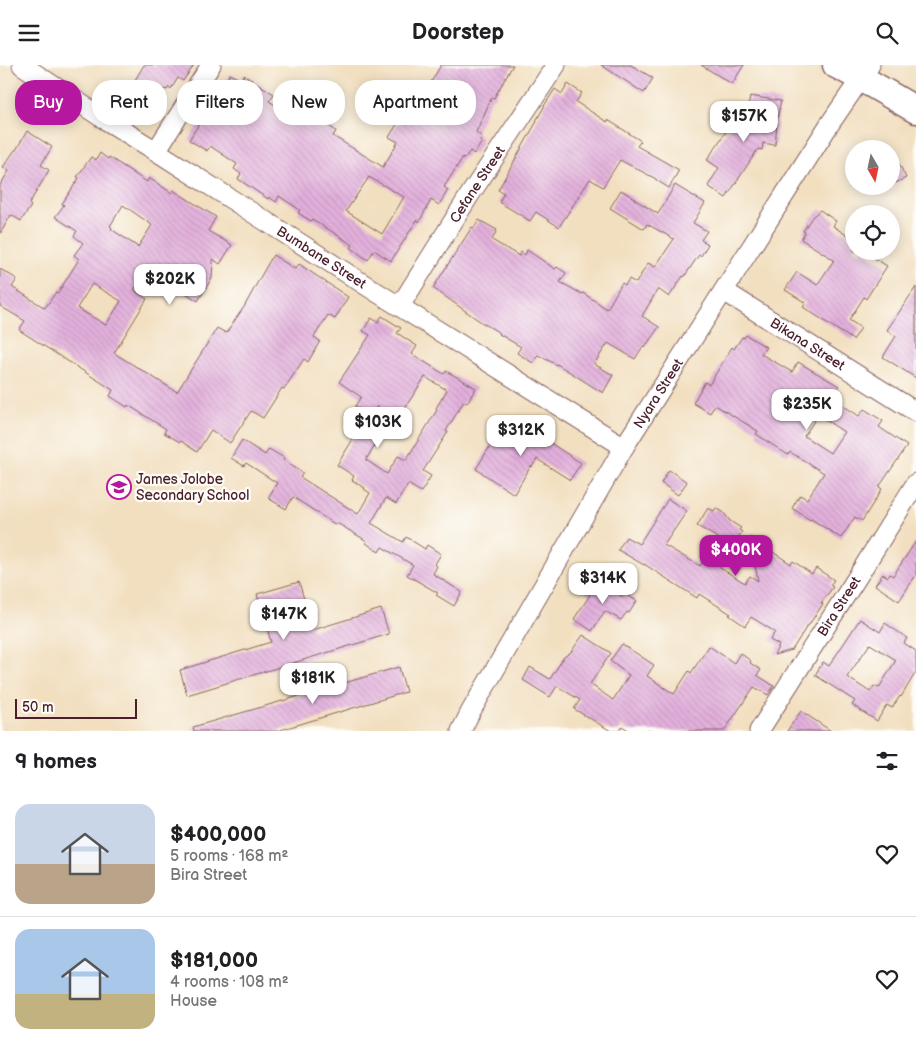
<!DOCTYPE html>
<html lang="en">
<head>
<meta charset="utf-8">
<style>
  body { margin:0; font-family:"Balsamiq Sans",sans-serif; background:#f6f6f6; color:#202124; height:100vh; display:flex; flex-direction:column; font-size:19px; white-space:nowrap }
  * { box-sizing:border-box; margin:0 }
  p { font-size:16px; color:#757577 }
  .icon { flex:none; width:28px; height:28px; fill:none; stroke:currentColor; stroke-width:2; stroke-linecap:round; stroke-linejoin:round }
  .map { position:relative; height:666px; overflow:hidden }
  .side { display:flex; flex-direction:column; background:#fff; flex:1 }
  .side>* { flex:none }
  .top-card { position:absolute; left:15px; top:15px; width:500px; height:45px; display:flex; gap:10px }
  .needle { width:32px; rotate:171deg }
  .tools { position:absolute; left:845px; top:75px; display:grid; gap:10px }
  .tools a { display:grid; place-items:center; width:55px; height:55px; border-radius:50%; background:#fff; box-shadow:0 2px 12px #0003; font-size:25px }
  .scale { position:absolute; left:15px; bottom:12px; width:122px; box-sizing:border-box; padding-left:5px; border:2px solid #4a1f2b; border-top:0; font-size:14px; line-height:18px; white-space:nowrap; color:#4a1f2b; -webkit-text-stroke:4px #fdfcf7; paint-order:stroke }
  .price { position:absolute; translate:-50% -42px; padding:0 11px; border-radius:10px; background:#fff; color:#222; font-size:16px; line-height:32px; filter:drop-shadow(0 1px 2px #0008) }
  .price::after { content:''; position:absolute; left:50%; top:30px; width:15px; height:11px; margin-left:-8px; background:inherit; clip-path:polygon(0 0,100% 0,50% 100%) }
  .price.current { background:#b5179e; color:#fff }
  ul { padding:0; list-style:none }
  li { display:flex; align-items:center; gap:15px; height:125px; padding:0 15px }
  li+li { border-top:1px solid #e0e0e0 }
  li span { display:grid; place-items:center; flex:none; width:140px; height:100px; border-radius:15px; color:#555 }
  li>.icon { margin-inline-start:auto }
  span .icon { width:60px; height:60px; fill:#fffc; stroke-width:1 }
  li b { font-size:21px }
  h2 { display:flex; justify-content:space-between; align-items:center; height:60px; padding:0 15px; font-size:21px }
  .pill { padding:0 18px; border-radius:20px; background:#fff; box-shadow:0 2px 12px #0003; font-size:18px; line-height:45px }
  .pill.current { background:#b5179e; color:#fff }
  header { display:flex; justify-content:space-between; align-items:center; height:65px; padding:0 15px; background:#fff; font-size:22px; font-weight:800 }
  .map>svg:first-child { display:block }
  .building { fill:url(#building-back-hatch); fill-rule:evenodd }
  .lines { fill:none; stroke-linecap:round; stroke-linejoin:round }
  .street-casing { stroke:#85625f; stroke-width:21 }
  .secondary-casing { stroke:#85625f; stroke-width:29 }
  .street { stroke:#fff; stroke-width:19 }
  .secondary { stroke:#fff; stroke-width:26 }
  .labels { text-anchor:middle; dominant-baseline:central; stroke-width:4.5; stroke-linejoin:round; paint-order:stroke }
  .street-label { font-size:14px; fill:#4a1f2b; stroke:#fdfcf7 }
  .poi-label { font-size:14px; fill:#4a1f2b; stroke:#fdfcf7; text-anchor:start }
</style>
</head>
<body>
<header><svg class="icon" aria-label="menu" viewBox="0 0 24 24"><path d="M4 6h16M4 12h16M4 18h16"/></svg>Doorstep<svg class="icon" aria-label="search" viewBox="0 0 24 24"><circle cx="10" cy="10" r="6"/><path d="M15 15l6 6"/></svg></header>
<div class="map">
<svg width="916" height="666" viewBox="0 0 916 666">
  <defs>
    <pattern id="building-back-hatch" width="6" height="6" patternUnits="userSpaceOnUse" patternTransform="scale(1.25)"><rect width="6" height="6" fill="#e2b0dc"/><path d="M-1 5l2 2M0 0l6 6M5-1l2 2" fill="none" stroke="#c397bd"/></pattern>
  </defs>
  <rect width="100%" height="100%" fill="#fdfcf7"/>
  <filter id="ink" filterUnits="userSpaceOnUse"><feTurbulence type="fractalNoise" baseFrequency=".02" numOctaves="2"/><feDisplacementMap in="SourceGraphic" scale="10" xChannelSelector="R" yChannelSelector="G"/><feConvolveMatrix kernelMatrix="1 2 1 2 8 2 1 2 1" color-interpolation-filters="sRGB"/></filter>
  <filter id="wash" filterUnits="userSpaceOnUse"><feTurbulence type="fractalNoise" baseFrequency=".0096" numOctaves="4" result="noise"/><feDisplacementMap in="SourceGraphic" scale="20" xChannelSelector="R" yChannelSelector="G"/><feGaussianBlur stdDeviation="1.12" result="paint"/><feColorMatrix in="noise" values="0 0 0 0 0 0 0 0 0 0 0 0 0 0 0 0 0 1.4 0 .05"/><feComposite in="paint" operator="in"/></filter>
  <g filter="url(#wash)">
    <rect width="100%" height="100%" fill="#f2dfc0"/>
    <g id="blocks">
      <path class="building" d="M144,0H194L183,16L178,13L171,24L169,22L167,25L164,24L150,46L151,47L144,58L125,46L126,44L120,40Z
        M441,0H513L494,33L492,32L476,67L482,72L480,76L482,77L474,89L470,86L465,93L463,92L444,122L448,125L439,140L431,135L419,157L417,155L391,196L374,185L368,195L358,188V187L351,183L353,180L312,154L311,156L298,148L300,145L279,131L276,137L269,132L268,134L238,114L241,109L234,104L237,99L210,81L207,86L189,75L219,27L218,26L230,9L241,15L244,10L274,29L269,36L293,51L299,42L311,50L312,49L336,66L333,71L383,102L398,77L389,72L410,39L416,43ZM369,112L404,132L382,169L346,146Z
        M601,0H631L653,13L644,28Z
        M701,0H744L732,19Z
        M568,19L582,28L576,37L607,57L608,55L641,76L637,81L679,105L669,123L656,115V114L620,95L603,122L590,114L559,162L536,147L530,156L499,137L504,128L498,125L537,56H536L544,42V41L555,24L562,29Z
        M750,31L781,36L776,59H777L775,80L763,78L762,85L758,84L726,133L708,121L719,103L707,95L727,65L728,66L732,60L739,65L740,55L746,56Z
        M27,66L52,82L41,100L49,105L29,139L31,141L21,156L11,150L0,169V120L9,106L3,102L15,85H16Z
        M891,82L906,113L891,120Z
        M100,88L108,94L109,92L147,117L149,113L172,128L173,125L216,152L208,166L232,180L220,199L213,194L212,213L198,236L148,204L134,225L147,234L114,288L177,327L217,263L226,268L244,242L261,211L273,190L295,204L299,199L348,232L335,254L328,250L314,272L320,276L308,297L304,294L284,324L282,323L263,353L251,346L230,378L211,365L197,387L181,376L180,377L164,368L166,364L128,340L127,342L110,331L113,325L19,265L25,256L0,241V204L17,214L12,222L45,243L56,227L58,228L79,194L74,190L83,178L74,171L77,166L55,152L64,140L62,139L79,113L77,112L91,92L96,95ZM123,140L152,160L138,182L111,164L112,163L110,161ZM92,219L121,236L106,260L77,243Z
        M675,120L705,138L693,158L707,166L701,175L708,179L701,191L699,190L684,212L683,211L669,232L658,224L642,251L659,262L645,282L643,281L635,294L608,278L594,299L613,310L603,328L557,299V300L538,290L533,298L517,288L521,282L499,269L500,268L481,257L433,223L472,162L474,163L479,155L497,165L492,175L519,191L521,187L525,190L527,185L555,204L557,202L566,208L560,217L582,229L583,228L607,244L622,218L625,220L629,214L636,218L648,198L655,202L674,174L647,159L644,164L610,143L621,125L634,133V134L658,149Z
        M820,145L836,156L833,161L854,175V186H863L887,201L866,234L864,232L849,255L861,263L853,275L803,242L806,238L785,225L797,207L817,220L834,195L801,174L805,167L803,166L812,152Z
        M916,222V313L883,292L896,271L887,265Z
        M382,251L401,263L397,268L417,281L412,289L444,309L446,306L476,323L467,338L464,336L446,366L448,367L423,406L431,411L421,427L408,419L396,439L386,433L371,458L403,477L406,472L425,484L427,480L441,489L435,499L437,501L433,509L462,527L454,541L436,530L438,528L407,510L413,500L382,482L379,487L366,478L367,476L337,458L336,460L293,432L286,444L268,433L277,418L246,398L244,401L231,393L242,375L265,390L269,384L284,393L283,395L303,408L300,412L358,449L370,428L364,424L365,423L352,415L354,411L337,400L360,363L378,374L366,395L387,409L398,391L406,395L437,345L436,343L447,325L425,312L397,355L377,341L370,350L355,341L361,332L339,317L370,270L363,266L371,253L378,257Z
        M746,270L766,282L761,289L792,307L798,297L839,321L832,333L859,351L864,344L883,356L879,362L907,381L879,422L882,424L862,456L855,452L841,473L811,454L810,455L792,443L800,430L807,434L824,408L790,387L788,390L756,369L758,366L715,340L710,348L693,338L705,317L709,320L732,282L734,284L742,272L744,273ZM818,350L844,367L830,388L804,371Z
        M496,355L503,359L506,356L532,372L535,368L581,398L570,415L537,394L532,402L531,401L514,429L476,404L495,373L488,369Z
        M669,405L687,417L678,430L661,418Z
        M668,434L687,446L664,480L700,501L718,473L697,461L708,443L714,446L716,443L723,447L730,456L741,463L739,465L742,467L722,495L725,496L720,503L745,518L750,511L758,516L750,472L791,499L793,496L812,509L816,503L834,515L830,520L833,522L821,538L823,539L808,561H807L792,585L774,590L779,580L770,575L775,567L751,552L745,561L729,550L731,549L699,529L697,533L644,499V500L618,485L626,472L639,479Z
        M916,476V510L899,536L875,520L883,509L888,512L890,509L893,511Z
        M594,514L623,532L625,529L637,536L629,548L627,547L621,555L605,546L592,566L574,554L590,530L586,527Z
        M299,517L313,565L381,544L389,569L187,630L180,605L271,577L257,529Z
        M860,554L880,567L885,558L907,573L904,578L916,586V607L901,632L900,631L892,643L887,640L877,656L852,640L855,636L815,610L823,597L829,601ZM870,579L896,595L879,623L874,621L870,627L847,612Z
        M583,570L611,588L590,619L613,635L629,610L610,596L622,579L654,600L647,611L674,629L689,606L691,608L709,581L734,598L740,588L751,596L750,598L761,605L757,610L774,621L768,630L754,622L724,666H630L622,661L619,666H611L574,644L580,635L557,621L550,632L523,615L530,602L550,614L564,592L571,587Z
        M399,602L406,627L277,666H194L193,662Z
        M801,646L831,666H787Z"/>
    </g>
  </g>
  <g filter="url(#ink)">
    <use href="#blocks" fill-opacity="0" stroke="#85625f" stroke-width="1"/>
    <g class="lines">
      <defs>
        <g id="street">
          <path id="s1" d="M22,0L101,52L156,86L370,223L624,382"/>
          <path d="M156,86L211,0"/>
          <path id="s2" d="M724,226L916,347"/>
          <path id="s3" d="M400,241L469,131L556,0"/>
          <path id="s4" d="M461,666L471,646L624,382L829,60L870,0"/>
          <path id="s5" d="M759,666L858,511L916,418"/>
        </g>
        <path id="secondary" d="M836,0L861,13L916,45"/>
      </defs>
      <use href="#street" class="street-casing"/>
      <use href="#secondary" class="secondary-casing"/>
      <use href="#street" class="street"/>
      <use href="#secondary" class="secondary"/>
    </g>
  </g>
  <defs>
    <symbol id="school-ring" viewBox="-11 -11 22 22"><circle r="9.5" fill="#fdfcf7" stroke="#b5179e" stroke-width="1.5"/><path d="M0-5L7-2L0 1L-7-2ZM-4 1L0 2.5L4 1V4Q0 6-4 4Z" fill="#b5179e"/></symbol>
  </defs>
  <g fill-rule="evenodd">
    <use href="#school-ring" x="105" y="408" width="28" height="28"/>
  </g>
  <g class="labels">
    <g class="street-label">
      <text stroke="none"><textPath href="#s3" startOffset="144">Cefane Street</textPath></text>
      <text stroke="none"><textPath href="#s1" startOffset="356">Bumbane Street</textPath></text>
      <text stroke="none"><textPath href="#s2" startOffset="99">Bikana Street</textPath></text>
      <text stroke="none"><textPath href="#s4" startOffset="391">Nyara Street</textPath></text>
      <text stroke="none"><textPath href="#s5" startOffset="148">Bira Street</textPath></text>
    </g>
    <g class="poi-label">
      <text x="136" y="414">James Jolobe<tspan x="136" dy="16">Secondary School</tspan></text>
    </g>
  </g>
</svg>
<div class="tools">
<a><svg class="needle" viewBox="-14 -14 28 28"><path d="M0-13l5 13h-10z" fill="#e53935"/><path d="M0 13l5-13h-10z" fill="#757577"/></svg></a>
<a><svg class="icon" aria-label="locate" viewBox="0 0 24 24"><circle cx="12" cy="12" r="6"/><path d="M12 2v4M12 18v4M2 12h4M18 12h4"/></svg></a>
</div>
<div class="scale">50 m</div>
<b class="price" style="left:744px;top:78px">$157K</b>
<b class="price" style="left:170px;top:241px">$202K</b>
<b class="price" style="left:807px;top:366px">$235K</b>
<b class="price" style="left:378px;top:384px">$103K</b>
<b class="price" style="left:521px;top:392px">$312K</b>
<b class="price current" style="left:736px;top:512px">$400K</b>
<b class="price" style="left:603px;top:540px">$314K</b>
<b class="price" style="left:284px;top:576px">$147K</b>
<b class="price" style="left:313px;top:640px">$181K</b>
<div class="top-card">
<a class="pill current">Buy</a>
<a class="pill">Rent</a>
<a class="pill">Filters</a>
<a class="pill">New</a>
<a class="pill">Apartment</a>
</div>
</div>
<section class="side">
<h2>9 homes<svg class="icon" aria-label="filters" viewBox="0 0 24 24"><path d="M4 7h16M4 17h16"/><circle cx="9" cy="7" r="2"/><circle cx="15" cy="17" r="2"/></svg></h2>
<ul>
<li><span style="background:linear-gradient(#c9d6e8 60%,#b9a48a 0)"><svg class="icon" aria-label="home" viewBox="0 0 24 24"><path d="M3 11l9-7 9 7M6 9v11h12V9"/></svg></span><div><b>$400,000</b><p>5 rooms · 168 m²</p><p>Bira Street</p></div><svg class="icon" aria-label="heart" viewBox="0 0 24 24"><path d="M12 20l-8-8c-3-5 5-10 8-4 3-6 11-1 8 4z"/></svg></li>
<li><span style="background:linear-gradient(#a9c7e8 65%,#c2b280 0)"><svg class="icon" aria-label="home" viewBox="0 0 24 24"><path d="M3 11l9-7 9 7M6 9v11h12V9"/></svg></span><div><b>$181,000</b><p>4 rooms · 108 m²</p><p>House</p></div><svg class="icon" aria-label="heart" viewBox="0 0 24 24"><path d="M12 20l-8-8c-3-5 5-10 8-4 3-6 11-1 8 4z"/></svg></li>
</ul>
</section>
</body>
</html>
